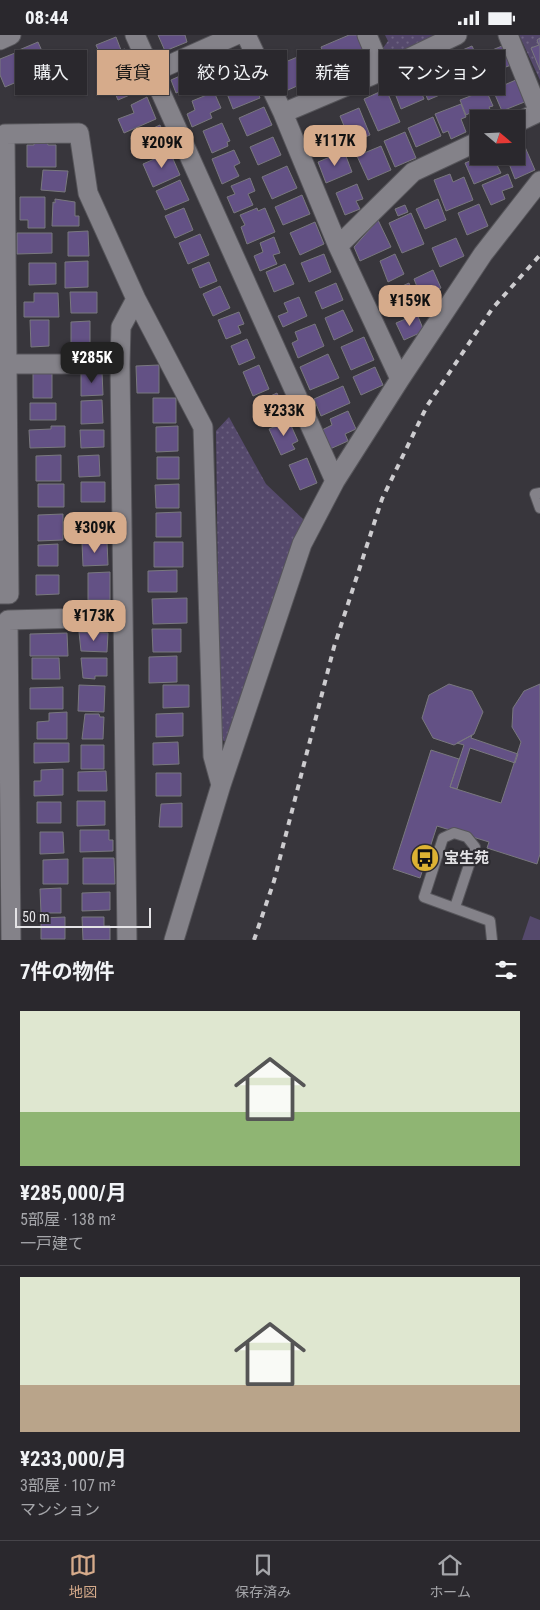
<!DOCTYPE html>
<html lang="ja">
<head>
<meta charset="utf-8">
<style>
  body { margin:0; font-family:"Roboto Condensed","Noto Sans JP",sans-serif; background:#323035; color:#f1f3f6; height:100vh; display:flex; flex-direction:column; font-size:19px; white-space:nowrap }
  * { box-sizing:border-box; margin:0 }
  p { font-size:16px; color:#a5a6aa }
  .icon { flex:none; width:28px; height:28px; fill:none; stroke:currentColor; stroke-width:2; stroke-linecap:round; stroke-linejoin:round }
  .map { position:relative; height:905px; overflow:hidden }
  .sheet { display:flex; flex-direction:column; background:#2a282d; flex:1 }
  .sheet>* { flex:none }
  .top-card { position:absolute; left:15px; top:15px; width:510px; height:45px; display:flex; gap:10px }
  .needle { width:32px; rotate:109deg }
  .fabs { position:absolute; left:470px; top:75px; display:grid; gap:10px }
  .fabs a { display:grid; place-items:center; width:55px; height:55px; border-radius:0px; background:#2a282d; box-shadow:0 1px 4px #0004,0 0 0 1px #464449; font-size:25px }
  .scale { position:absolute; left:15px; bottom:12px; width:136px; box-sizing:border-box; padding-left:5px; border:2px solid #e4e3e6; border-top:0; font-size:14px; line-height:18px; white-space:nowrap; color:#e4e3e6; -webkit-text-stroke:4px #2e2c31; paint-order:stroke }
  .price { position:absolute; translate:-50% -42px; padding:0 11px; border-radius:10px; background:#d6ab8b; color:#111; font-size:16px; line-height:32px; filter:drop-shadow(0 1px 2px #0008) }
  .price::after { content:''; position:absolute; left:50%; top:30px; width:15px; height:11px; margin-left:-8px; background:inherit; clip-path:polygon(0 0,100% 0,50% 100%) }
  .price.on { background:#222; color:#fff }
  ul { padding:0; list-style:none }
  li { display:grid; align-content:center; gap:10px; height:265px; padding:0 20px }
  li+li { border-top:1px solid #464449 }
  li span { display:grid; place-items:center; height:155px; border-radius:0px; color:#555 }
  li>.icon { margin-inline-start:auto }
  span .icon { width:90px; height:90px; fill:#fffc; stroke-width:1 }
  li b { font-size:21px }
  h2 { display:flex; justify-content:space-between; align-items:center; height:60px; padding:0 20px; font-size:21px }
  .tag { padding:0 18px; border-radius:0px; background:#2a282d; box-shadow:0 1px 4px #0004,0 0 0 1px #464449; font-size:18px; line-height:45px }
  .tag.on { background:#d6ab8b; color:#111 }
  .status { display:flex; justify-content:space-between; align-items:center; height:35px; padding:0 25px; background:#2a282d; direction:ltr }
  .status svg { height:14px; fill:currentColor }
  .tabs { display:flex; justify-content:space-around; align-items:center; height:70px; border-top:1px solid #464449; background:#2a282d; font-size:14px; color:#a5a6aa }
  .tabs a { display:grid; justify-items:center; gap:2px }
  .tabs .on { color:#d6ab8b }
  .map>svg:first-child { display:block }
  .grass { fill:#55496c }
  .park { fill:url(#park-dots) }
  .building { fill:#635185; stroke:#79787e }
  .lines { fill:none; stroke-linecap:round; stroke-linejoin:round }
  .lane-casing { stroke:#56555a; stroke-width:12 }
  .street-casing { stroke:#56555a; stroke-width:21 }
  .lane { stroke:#848289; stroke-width:10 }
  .street { stroke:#848289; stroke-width:19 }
  .rail { stroke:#cdcccf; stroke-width:4; stroke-dasharray:6 6; stroke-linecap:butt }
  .labels { text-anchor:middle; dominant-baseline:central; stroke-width:4.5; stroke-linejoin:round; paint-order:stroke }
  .poi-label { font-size:15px; font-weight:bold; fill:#e4e3e6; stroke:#2e2c31; text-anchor:start }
</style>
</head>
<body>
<div class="status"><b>08:44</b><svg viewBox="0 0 49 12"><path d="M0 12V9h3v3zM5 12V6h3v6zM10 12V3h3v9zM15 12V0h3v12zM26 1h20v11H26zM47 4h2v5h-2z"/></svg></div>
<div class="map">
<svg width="540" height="905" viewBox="0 0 540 905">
  <defs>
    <pattern id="park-dots" width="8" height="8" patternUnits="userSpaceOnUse" patternTransform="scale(1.25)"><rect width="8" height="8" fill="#55496c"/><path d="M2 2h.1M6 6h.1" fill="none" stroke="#6d6381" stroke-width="1.8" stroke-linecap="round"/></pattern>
  </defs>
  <rect width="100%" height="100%" fill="#38363c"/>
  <path class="grass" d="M530,881L540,885V905H522Z"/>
  <path class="park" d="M385,0H438L391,20L384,17L383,13L388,6Z
    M519,0H540V45Z
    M229,382L266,449L304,485L272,568L229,706H224L220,703L216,396Z"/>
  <path class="building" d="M158,0H185L187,7L165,16Z
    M349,0H357L366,22L331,37L321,12Z
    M116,2L121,15L125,14L129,24L126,26L128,30L108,38L96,10Z
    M540,3V35L531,13L539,10L537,5Z
    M38,7L49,32L30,40L19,15Z
    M472,11L479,26L454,36L448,21Z
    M502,11L511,30L488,39L480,20Z
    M312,16L322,40L288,55L278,30Z
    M228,17L237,39L220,46L211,25Z
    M15,18L26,43L5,52L0,40V24Z
    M442,27L450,47L439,52L442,59L428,65L421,49L427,46L423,36Z
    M137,30L146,53L118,65L111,49L119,46L116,39Z
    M204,30L212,48L188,59L185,54L176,58L171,45Z
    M481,31L488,46L474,52L468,36Z
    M415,42L424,64L401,74L396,61L403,58L399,48Z
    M253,44L260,63L233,74L226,56Z
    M518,44L527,66L502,76L493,55Z
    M386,54L400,87L378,96L364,64Z
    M486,55L493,71L489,72L493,82L479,84V86L477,80L472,82L470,78L466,80L460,65Z
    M214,57L221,73L210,78L212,83L192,92L187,79L195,75L192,66Z
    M147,62L156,84L124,98L118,84L134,78L131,70Z
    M461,69L466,82L461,84L466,97L451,104L448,96L443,98L435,79Z
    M264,72L272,90L247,101L239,83Z
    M359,73L370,100L351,108L340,81Z
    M433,82L441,101L416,112L408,93Z
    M222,88L230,106L227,107L228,111L212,118L203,96Z
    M160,90L168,109L139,122L131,103Z
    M405,97L416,123L395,132L384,106Z
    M273,102L281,120L258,130L250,112Z
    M522,105L535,135L515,144L506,121H516V108Z
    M34,106L47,107L48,110H56V132H27V110H34Z
    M381,111L391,135L368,145L357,121Z
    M234,115L240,128L234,131L239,141L222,149L212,124Z
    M344,116L352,137L326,148L318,127Z
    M170,117L180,140L153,152L143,129Z
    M482,121L486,130L495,126L501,138L474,149L465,128Z
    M287,131L297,153L272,164L262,142Z
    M43,135L68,136L65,157L41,155Z
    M450,139L453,147L464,142L473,165L446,176L434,145Z
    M508,139L513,152L502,156L505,164L491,170L482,150Z
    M250,143L255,156L248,159L253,170L234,178L227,162L235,159L231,151Z
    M180,145L189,165L165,175L156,156Z
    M357,149L363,164L356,166L360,174L345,180L336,158Z
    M302,160L310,179L283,190L275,172Z
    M20,162H45V193H28V185H20Z
    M55,164L75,167V181H79V191H52L53,167L55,168Z
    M438,164L446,185L425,194L416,174Z
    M479,169L488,191L467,200L458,178Z
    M405,170L408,177L398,181L395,174Z
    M184,173L193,195L175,203L165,181Z
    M257,173L258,176L265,173L275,197L247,209L241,192L245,190L240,180Z
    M411,178L424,209L402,218L389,188Z
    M378,185L391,212L360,226L354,212Z
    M315,187L324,209L300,220L290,198Z
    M88,196L89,221H68V197Z
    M17,198H52V218L17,219Z
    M200,199L209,220L188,229L179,208Z
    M274,202L280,218L273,220L277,229L260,236L254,221L263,217L260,208Z
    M456,203L464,221L440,232L432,213Z
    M324,219L331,237L309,247L301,228Z
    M395,219L404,239L388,247L380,226Z
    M88,226V252L65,253V227Z
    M209,227L217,246L200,253L192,234Z
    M29,228H56V249L29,250Z
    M285,229L294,249L274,257L266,237Z
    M433,235L441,253L421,262L414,244Z
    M336,248L343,265L322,274L315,257Z
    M409,248L418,271L394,281L388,268L395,265L391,256Z
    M220,251L230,273L213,281L203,259Z
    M70,257H97V278H71Z
    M34,258H58L59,282H24V267H34Z
    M299,262L307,281L283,292L278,281L288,277L284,268Z
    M343,275L353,296L334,305L325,283Z
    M239,277L244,289L238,291L241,298L226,304L218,285Z
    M417,279L424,296L404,305L396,288Z
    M30,285H49V311L31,312Z
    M90,286V308H71V287Z
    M315,289L324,311L298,323L292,308L298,305L295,297Z
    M364,302L374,325L351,335L341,312Z
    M247,304L255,323L239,330L231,311Z
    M328,319L339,343L310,355L300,332Z
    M159,330V358H137L136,331Z
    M259,330L269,354L253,361L243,337Z
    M375,332L383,350L361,360L353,342Z
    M81,337H102L103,360L81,361Z
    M33,338H52V363H33Z
    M343,351L350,368L321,381L314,364Z
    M277,358L286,379L265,388L257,367Z
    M153,363H176V388H153Z
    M102,365L103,388L81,389V366Z
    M30,368H56V385H30Z
    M348,376L356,394L345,399L348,406L330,414L322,395L332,390L330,384Z
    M289,386L298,406L292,409L295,414L281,420L269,394Z
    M51,391H65V412L30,413L29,395L51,394Z
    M178,391V416L156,417V392Z
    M80,395H104V412L81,413Z
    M61,420V446H36V421Z
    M99,420L100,441L79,442L78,421Z
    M157,422H179V444H157Z
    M307,423L317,448L300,455L289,430Z
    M81,447H105V467H81Z
    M38,449H64V472H38Z
    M179,449V473H156L155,450Z
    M181,477V502H156V478Z
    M63,479V505L38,506V480Z
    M76,482H95V485H99V491H111V505L76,506Z
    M107,507L108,530L83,531L82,508Z
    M154,507H183V532H154Z
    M58,509V531H38V510Z
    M177,535V557H148V536Z
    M110,537V565H88V538Z
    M36,540H59V559L36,560Z
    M187,563V588L153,589L152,564Z
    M152,594H181V617H153Z
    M79,597L108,598L107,617L81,616Z
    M67,598L68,621H30V599Z
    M177,621V647L149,648V622Z
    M32,623H59L60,644H32Z
    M81,623H107V641H95V644L83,643Z
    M449,649L472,656L483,677L474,699L454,710L433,703L422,683L429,660Z
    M540,649V819L537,829L487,813L489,807L437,791L420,843L393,834L431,715L459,724L450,752L501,768L521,707L512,692L513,673L524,656Z
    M79,650L105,651L104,677L78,676Z
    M163,650H189V672L163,673Z
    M63,652V674H30V653Z
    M67,677V704H37V687L49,686V678Z
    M183,678V701L156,702V679Z
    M85,679H99L100,682H104L103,704H82Z
    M472,700L471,703L518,719L515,728L470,713L457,754L450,752L464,710L457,708Z
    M178,707L179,729L153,730V708Z
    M34,708H69V727L34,728Z
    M81,710H104V734H81Z
    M63,734V760L34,761V746H41V735Z
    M106,736L107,756H78V737Z
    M156,738H181V761H156Z
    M77,766H105V790L77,791Z
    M37,767H61V788H37Z
    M182,768V792H159L161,769Z
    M80,795H109V805H113V816L80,817Z
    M40,797H63L64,818L40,819Z
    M83,823H114L115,849H83Z
    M68,824V849H43V825Z
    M61,853V878H41L40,854Z
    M110,857V875L82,876V858Z
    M65,882V904H41V883Z
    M82,882H104V891H110V905H83Z"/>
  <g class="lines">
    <defs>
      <path id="lane" d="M540,458L535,459L540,473
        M455,872L475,812L467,802L454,798L443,803L424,862L490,886L492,905"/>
      <path id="street" d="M135,0L335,446
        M246,0L283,78L338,211L400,344
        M367,0L382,36
        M508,0L539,77L516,88
        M0,5L11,0
        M151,38L236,0
        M283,78L382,36L457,0
        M338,211L413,137L479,106
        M7,329H120
        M0,559H9L5,99L79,98L88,158L136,264L203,392L213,721L221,750
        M11,905L8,585L123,582
        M127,905L120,329L121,292L136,264
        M174,905L221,750L302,509L335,446L400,344L483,219L540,146"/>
    </defs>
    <use href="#lane" class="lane-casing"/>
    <use href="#street" class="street-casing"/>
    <use href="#lane" class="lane"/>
    <use href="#street" class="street"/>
    <path class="rail" d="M254,905L274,846L334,612L382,464L427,371L492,274L540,220"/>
  </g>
  <defs>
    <symbol id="bus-disc" viewBox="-11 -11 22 22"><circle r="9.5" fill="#ddb233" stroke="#2e2c31"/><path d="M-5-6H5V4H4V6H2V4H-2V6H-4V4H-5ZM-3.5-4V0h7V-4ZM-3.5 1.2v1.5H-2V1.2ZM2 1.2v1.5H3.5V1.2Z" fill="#111"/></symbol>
  </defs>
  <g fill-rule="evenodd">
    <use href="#bus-disc" x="409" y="807" width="32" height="32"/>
  </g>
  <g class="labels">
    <g class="poi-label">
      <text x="444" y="823">宝生苑</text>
    </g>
  </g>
</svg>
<div class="fabs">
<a><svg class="needle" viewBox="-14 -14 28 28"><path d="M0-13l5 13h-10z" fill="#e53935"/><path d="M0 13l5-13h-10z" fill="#a5a6aa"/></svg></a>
</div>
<div class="scale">50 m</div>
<b class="price" style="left:335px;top:132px">¥117K</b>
<b class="price" style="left:162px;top:134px">¥209K</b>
<b class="price" style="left:410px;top:292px">¥159K</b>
<b class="price on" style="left:92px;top:349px">¥285K</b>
<b class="price" style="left:284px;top:402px">¥233K</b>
<b class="price" style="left:95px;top:519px">¥309K</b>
<b class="price" style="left:94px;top:607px">¥173K</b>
<div class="top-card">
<a class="tag">購入</a>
<a class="tag on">賃貸</a>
<a class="tag">絞り込み</a>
<a class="tag">新着</a>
<a class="tag">マンション</a>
</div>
</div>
<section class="sheet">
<h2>7件の物件<svg class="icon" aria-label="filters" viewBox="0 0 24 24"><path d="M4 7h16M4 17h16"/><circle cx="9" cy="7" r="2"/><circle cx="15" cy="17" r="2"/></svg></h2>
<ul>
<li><span style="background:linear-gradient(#dfe7d0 65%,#8fb573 0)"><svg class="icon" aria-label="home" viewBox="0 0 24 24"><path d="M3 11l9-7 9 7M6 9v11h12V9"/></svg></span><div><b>¥285,000/月</b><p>5部屋 · 138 m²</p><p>一戸建て</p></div></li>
<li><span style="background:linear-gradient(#dfe7d0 70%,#b9a48a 0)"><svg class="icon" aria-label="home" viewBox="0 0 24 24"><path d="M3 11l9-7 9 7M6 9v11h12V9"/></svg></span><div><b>¥233,000/月</b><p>3部屋 · 107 m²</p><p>マンション</p></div></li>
</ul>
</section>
<nav class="tabs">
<a class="on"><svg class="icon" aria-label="map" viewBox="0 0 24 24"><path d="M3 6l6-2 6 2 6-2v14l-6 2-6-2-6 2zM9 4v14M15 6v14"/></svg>地図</a>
<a><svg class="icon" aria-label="saved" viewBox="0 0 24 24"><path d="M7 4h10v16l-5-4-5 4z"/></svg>保存済み</a>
<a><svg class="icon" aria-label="home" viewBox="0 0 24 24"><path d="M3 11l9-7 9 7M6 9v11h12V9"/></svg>ホーム</a>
</nav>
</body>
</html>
